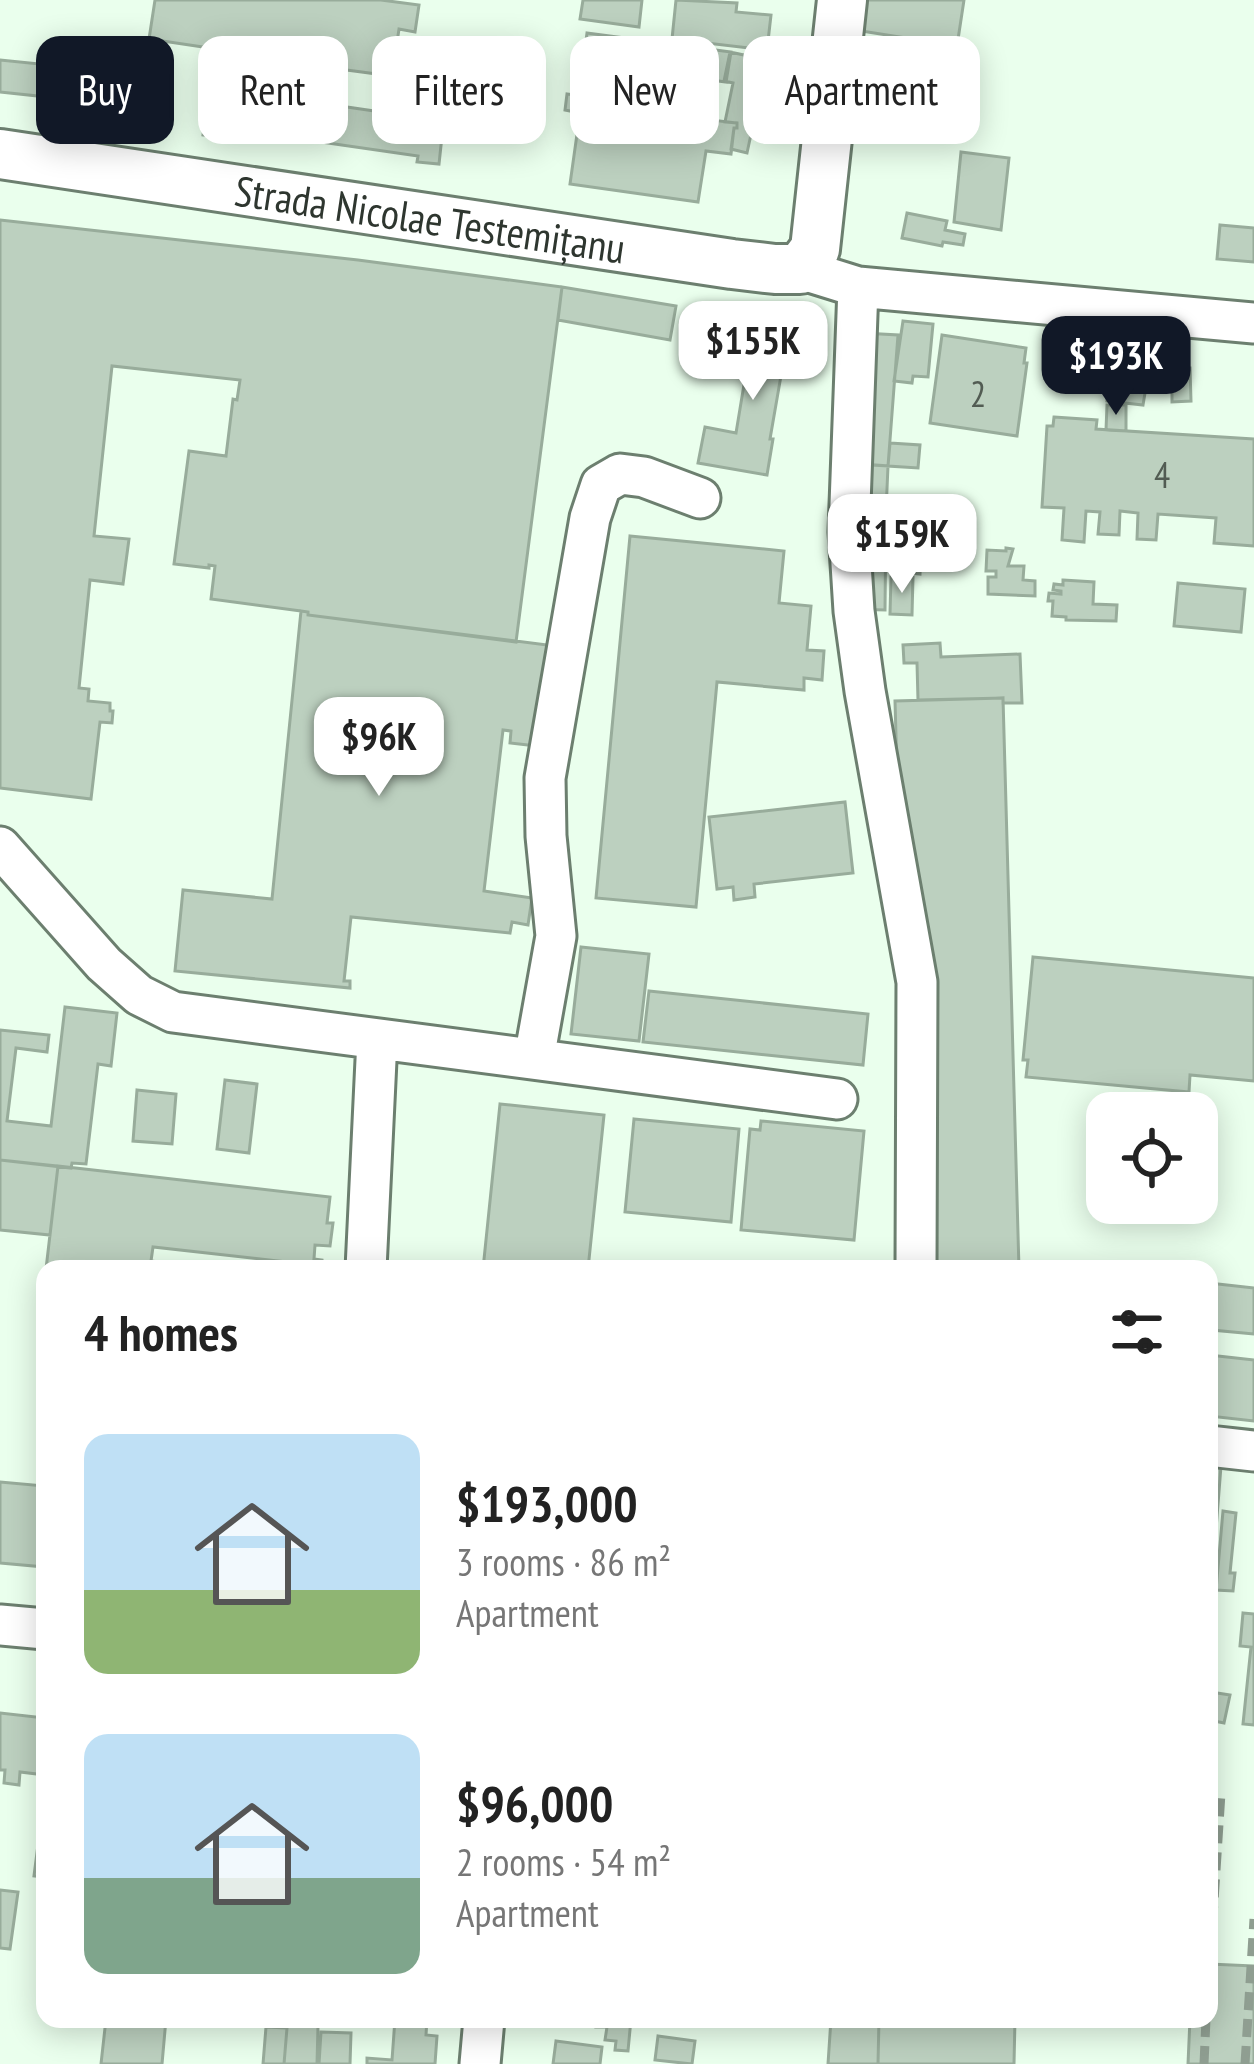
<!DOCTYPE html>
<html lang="en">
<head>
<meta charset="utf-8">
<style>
  body { margin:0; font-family:"PT Sans Narrow",sans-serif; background:#f6f6f6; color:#222; height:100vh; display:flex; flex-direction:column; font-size:45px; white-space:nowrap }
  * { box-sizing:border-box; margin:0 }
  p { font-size:39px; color:#767676 }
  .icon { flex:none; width:66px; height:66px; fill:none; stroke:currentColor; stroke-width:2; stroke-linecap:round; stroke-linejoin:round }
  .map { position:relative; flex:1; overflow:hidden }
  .panel { position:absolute; left:36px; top:1260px; width:1182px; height:768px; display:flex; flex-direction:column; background:#fff; border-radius:24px; box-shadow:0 6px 30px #0003 }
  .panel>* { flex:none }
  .top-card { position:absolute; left:36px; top:36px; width:1182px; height:108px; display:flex; gap:24px }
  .buttons { position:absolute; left:1086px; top:1092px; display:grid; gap:24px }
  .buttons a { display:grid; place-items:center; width:132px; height:132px; border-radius:24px; background:#fff; box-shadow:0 6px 30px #0003; font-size:60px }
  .price { position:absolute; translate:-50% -102px; padding:0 27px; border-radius:24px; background:#fff; color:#222; font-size:39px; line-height:78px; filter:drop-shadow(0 3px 6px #0008) }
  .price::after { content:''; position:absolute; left:50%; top:72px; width:36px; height:27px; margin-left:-18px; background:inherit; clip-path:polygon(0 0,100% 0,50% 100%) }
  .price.on { background:#111827; color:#fff }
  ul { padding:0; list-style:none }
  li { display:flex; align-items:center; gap:36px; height:300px; padding:0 48px }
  li span { display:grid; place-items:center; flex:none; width:336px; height:240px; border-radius:24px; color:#555 }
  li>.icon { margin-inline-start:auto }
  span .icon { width:144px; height:144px; fill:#fffc; stroke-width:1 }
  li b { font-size:51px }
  h2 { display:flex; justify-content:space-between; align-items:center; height:144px; padding:0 48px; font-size:51px }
  .tag { padding:0 42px; border-radius:24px; background:#fff; box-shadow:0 6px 30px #0003; font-size:42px; line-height:108px }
  .tag.on { background:#111827; color:#fff }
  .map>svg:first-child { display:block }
  .building { fill:#bcd0bf; stroke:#98ac9b; stroke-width:3 }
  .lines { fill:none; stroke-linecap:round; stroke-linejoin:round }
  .minor-casing { stroke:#6c7f6f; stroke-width:45 }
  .major-casing { stroke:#6c7f6f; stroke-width:54 }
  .minor { stroke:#fff; stroke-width:39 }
  .major { stroke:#fff; stroke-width:48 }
  .rail { stroke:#8f9e91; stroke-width:9; stroke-dasharray:18 9; stroke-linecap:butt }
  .labels { text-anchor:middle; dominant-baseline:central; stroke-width:9; stroke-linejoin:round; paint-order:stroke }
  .number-label { font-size:36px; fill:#525c53 }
  .street-label { font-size:42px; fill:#2e362f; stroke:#fff }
</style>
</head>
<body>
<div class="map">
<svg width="1254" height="2064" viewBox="0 0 1254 2064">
  <rect width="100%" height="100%" fill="#eaffed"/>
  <path class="building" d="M155,0H381L419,5L415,32L399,29L392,76L249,57L250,54L149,39Z
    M583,0H642L639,27L580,19Z
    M676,0L737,3L736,12L771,15L767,50L672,39Z
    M860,0H964L957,46L855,30Z
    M587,33L731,52L726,82L583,63Z
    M431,47L441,49L439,57L453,60L447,101L388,93L395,53L429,59Z
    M730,52L767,60L747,153L731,149L734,128H737V123L725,122L733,83L724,81Z
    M216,56L252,60L243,140L203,135L210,68L214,69Z
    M0,60L40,64L38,96L0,92Z
    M314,72L334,74L332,93L311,91Z
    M567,94L711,112V120L737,123V128H734L731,154L706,151L698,202L570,184L580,113L565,110Z
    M426,96L446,99L439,164L417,162L418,156L300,139L306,101L388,113L389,103L424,108Z
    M961,152L1009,158L1001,230L954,222Z
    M907,213L947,221L945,230L965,234L963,245L943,242L942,246L902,238Z
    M0,220L358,260L562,287L516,642L308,615V612L301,611L211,599L215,566L209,565V568L174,564L189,451L226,456L233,399L237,400L240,380L112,366L94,536L129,539L123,584L90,580L79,688L89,689L88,701L110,703V711H113L112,723L100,722L91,799L0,788Z
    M1220,225L1254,228V262L1217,259Z
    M562,287L676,306L670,340L558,320Z
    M756,312L791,318L770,439H773L767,475L698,463L705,427L736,433Z
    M903,321L933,324L928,377L913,376L912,383L894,381Z
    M863,333L898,335L888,466L853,464Z
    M942,335L1026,348L1024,363H1027L1017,436L930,423Z
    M1100,342L1132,346L1130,358L1146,360L1143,382L1136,381L1135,385L1146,387L1143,405L1107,401L1108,390L1095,388Z
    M1172,368H1190L1191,401L1172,402Z
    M1107,405H1126V431L1106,430Z
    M1054,417L1097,420L1096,429L1254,439V546L1214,543L1216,518L1158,514L1156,540L1137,539L1138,513L1120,511L1119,535L1098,534L1100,512L1086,511L1084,542L1062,540L1064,508L1042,507L1047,426H1053Z
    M890,443L920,445L918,468L888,466Z
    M848,463L888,466L886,512L846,509Z
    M909,501L923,503L919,536H911L910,544L892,542L893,524L906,525Z
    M852,510L886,512L885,610L849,609Z
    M630,536L784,551L779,603L811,606L807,650L824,651L822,680L804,678V690L717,682L696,907L596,898Z
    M1006,548L1013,549L1008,566H1024L1023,580L1035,581V596L988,594V577H996V571H986L987,550L1006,551Z
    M902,550L921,552L920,574L900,572Z
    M891,577H913L912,615L890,614Z
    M1063,580L1094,582L1093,604L1117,605L1116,621L1066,620V617L1052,616L1053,601H1048L1049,593L1061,594V591L1053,590L1054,584L1063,585Z
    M1178,583L1245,589L1241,632L1174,626Z
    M301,611L308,612V615L555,646L537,746L510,743L511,731L503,730L484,891L532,898L528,925L512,922L510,933L351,917L344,981H350V988L175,971L183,890L272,899Z
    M940,643L941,657L1020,654L1022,703H1003V698L918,700L917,663H904L903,645Z
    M1003,698L1019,1269H928L911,1265L895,701Z
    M845,802L853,873L754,884L755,897L734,900L733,887L717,889L709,817Z
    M581,947L649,954L639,1041L571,1034Z
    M1033,957L1254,978V1081L1190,1075L1189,1092L1026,1077L1028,1060H1023Z
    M649,991L868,1014L863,1065L643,1042Z
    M65,1007L117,1013L111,1066L98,1064L86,1164L72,1163L71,1168L0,1160V1030L49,1035L47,1052L16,1048L7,1121L51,1126Z
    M225,1080L257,1084L249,1153L217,1149Z
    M137,1090L176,1094L172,1144L133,1141Z
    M500,1104L604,1115L588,1269H483Z
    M634,1119L739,1129L731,1222L625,1212Z
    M761,1121L864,1131L854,1240L741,1230L750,1129L760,1130Z
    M0,1160L58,1166L50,1235L0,1230Z
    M58,1166L330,1197L327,1223H333L330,1246L315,1245L314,1259L322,1260V1266L153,1247L151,1261L167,1263V1269H46Z
    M1209,1283L1254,1288V1334L1211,1330L1210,1351Z
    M1209,1355L1254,1360V1421L1209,1416Z
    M1209,1465L1221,1466L1212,1580H1209Z
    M0,1482L45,1486V1567L0,1563Z
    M1223,1511L1236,1513L1230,1573H1235L1233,1591L1216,1590Z
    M1243,1613L1254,1614V1725L1243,1724L1251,1647L1240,1646Z
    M1211,1692L1230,1695L1224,1723L1209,1720Z
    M0,1713L45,1718V1775L20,1772L19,1785L4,1783L5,1770H0Z
    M40,1829H45V1877L34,1876Z
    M0,1890L18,1892L10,1949L0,1948Z
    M1209,1964L1254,1966V2064H1188L1190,2019H1209Z
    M106,2019H166L162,2064H101Z
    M282,2019H311V2026H318L317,2064H284L287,2028H281Z
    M395,2019H427L426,2035L437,2036L435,2064H367V2058L392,2060Z
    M597,2019H631L628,2051L615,2050L616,2041L605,2040L607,2027H596Z
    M831,2019H879L878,2064H828Z
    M879,2019H1015L1014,2064H878Z
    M266,2027L287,2028L284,2064H263Z
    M321,2032L351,2033L350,2064H319Z
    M658,2036L695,2041L692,2064L655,2060Z
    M556,2041L602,2047L600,2064H553Z"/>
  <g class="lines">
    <defs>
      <path id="minor" d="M800,269L858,287L1254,323
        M858,287L849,532L854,611L865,691L917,982L916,1269
        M0,847L104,964L139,995L173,1012L837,1099
        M534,1059L556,936L546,836L545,778L590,518L601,485L620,474L644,477L700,498
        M366,1269L377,1039
        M1209,1446L1254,1451
        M0,1625L45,1629
        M480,2064L484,2019"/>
      <g id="major">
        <path id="s1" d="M0,154L732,264L775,269H800L815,249L842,0"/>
      </g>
    </defs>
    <use href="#minor" class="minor-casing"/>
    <use href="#major" class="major-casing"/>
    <use href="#minor" class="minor"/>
    <use href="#major" class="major"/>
    <path class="rail" d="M1209,1978L1221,1793
      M1204,2064L1206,2019
      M1245,2064L1254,1919"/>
  </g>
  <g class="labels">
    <g class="number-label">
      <text x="978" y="393">2</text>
      <text x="1162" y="474">4</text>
    </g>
    <g class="street-label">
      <text stroke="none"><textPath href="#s1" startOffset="435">Strada Nicolae Testemițanu</textPath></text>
    </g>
  </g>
</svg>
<div class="buttons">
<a><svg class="icon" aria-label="locate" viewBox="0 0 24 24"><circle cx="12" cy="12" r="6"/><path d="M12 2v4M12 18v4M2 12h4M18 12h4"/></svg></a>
</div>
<b class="price" style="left:753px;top:403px">$155K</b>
<b class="price on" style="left:1116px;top:418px">$193K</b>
<b class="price" style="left:902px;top:596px">$159K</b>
<b class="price" style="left:379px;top:799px">$96K</b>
<div class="top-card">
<a class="tag on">Buy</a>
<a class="tag">Rent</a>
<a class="tag">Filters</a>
<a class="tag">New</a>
<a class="tag">Apartment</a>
</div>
<section class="panel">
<h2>4 homes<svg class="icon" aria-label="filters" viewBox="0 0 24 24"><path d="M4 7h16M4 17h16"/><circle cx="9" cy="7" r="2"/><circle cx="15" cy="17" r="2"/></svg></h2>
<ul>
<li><span style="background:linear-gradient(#bfe0f5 65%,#8fb573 0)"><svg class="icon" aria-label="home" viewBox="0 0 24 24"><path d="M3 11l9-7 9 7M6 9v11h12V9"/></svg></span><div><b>$193,000</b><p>3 rooms · 86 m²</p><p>Apartment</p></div></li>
<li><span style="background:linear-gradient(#bfe0f5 60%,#7fa58c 0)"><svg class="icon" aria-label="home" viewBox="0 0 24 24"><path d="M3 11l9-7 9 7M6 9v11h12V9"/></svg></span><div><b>$96,000</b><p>2 rooms · 54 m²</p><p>Apartment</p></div></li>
</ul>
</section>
</div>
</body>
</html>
